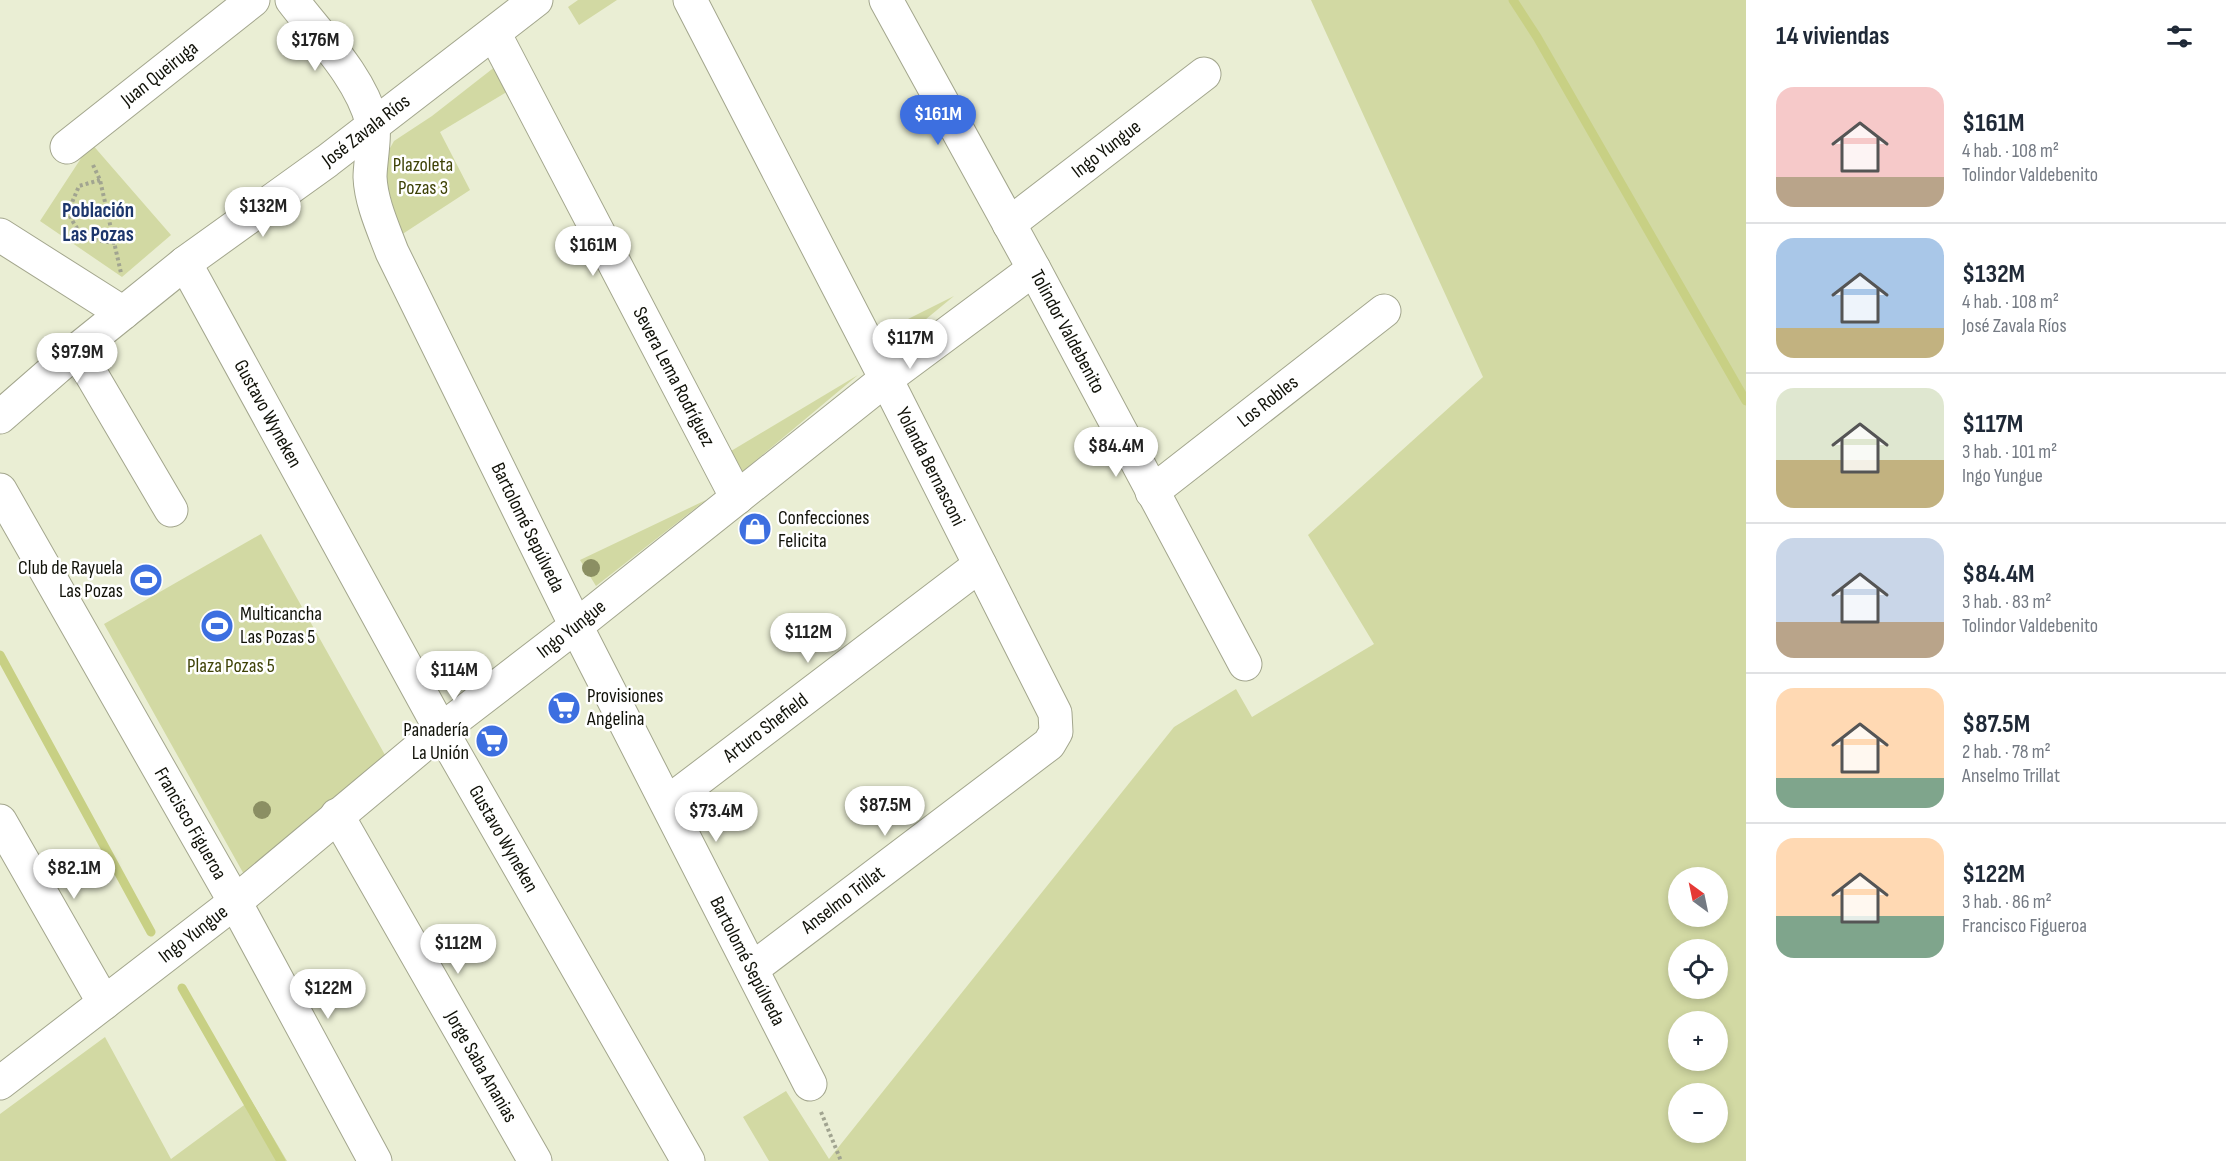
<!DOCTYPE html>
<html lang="es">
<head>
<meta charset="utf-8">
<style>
  body { margin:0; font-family:"Sofia Sans Condensed",sans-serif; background:#f2f2f3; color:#1f2937; height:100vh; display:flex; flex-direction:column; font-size:22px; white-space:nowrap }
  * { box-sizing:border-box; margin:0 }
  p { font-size:20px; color:#747a83 }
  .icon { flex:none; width:33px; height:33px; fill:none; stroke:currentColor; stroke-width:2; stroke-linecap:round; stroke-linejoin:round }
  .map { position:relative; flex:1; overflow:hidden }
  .side { display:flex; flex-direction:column; background:#fff; width:480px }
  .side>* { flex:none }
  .needle { width:39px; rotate:327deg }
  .tools { position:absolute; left:1668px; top:867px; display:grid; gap:12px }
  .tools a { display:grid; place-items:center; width:60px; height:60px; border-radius:50%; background:#fff; box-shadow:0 3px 9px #0003; font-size:30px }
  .price { position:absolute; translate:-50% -51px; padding:0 14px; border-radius:21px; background:#fff; color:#222; font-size:20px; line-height:39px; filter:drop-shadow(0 2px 3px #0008) }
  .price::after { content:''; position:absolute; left:50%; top:36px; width:18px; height:14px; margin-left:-9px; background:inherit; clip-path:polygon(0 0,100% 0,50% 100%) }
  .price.on { background:#3d6fe0; color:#fff }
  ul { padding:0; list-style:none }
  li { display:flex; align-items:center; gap:18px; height:150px; padding:0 30px }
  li+li { border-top:2px solid #e0e1e3 }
  li span { display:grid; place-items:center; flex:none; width:168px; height:120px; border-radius:18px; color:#555 }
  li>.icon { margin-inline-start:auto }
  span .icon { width:72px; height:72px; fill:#fffc; stroke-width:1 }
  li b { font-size:26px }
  h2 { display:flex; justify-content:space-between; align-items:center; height:72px; padding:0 30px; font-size:26px }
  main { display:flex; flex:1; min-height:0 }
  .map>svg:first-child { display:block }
  .green { fill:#d2d9a3; fill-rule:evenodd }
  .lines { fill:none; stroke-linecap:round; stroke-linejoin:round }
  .stream { stroke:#c8d084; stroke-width:9 }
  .street-casing { stroke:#a3a68d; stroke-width:35 }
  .path { stroke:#a1a490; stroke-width:4; stroke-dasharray:3 3; stroke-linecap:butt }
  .street { stroke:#fff; stroke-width:33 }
  .tree { fill:#8b8f63 }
  .labels { text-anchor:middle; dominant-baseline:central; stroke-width:5; stroke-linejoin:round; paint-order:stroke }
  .street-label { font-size:20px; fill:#111209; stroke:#fff }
  .park-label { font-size:20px; fill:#3e4206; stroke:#fff }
  .poi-label { font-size:20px; fill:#111209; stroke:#fff; text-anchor:start }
  .neighbourhood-label { font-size:21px; font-weight:bold; fill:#1d366c; stroke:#fff }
</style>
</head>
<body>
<main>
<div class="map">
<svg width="1746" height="1161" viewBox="0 0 1746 1161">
  <rect width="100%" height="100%" fill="#eaeed4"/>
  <path class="green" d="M578,0H617L579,25L568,7Z
    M1311,0H1746V1161H769L743,1117L786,1091L829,1159L1174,727L1236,689L1252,717L1374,644L1308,535L1483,377ZM1678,878H1718V916H1678ZM1678,950H1718V988H1678ZM1678,1022H1718V1060H1678ZM1678,1094H1718V1132H1678Z
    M496,66L515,87L440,132L470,190L401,235L385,177V157L394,141L432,116Z
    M91,143L171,235L122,277L40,221Z
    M954,296L891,348L884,331Z
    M858,375L742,472L731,451Z
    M706,500L596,586L580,560Z
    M261,534L385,755L246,878L104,624Z
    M105,1037L171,1159L251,1100L287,1161H0V1114Z"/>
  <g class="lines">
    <path class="stream" d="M1513,0L1537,37L1746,401
      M0,655L151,932
      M182,988L281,1161"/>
    <defs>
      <g id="street">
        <path id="s1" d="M292,0C320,37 360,76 372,122C376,133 370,163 370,177C371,202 383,228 392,252L576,626L810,1084"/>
        <path id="s2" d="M690,0L886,379L1055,713L1056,732L1049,744L752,969"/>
        <path id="s3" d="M886,0L1034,269L1245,664"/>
        <path id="s4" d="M494,33L737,498"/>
        <path id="s5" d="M67,147L253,0"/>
        <path id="s6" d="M1009,224L1204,74"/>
        <path d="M0,235L123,313"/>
        <path id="s7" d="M185,263L441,730L688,1161"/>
        <path d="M77,350L171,510"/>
        <path id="s8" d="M0,417L77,350L185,263L327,161L536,0"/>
        <path id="s9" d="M0,490L235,902L375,1161"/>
        <path id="s10" d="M1152,492L1384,311"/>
        <path id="s11" d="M667,803L980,565"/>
        <path id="s12" d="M337,815L535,1161"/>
        <path d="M0,821L104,1003"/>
        <path id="s13" d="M0,1083L235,902L441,730L576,626L886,379L1034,269"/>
      </g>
    </defs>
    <use href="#street" class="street-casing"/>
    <path class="path" d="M93,165L100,180L121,273
      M100,180L79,186L68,212C81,239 86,239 115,243
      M821,1112L841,1161"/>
    <use href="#street" class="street"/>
  </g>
  <g class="tree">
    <circle cx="591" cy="568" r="9"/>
    <circle cx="262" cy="810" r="9"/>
  </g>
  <defs>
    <symbol id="shop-disc" viewBox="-11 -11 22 22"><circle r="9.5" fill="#3d6fe0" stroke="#fff"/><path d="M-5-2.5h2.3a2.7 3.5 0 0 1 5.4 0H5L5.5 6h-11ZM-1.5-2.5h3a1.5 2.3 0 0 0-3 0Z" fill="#fff"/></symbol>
    <symbol id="stadium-disc" viewBox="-11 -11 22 22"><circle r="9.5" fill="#3d6fe0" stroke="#fff"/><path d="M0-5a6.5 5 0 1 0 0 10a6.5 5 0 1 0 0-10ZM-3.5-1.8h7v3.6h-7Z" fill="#fff"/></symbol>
    <symbol id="supermarket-disc" viewBox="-11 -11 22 22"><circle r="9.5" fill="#3d6fe0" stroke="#fff"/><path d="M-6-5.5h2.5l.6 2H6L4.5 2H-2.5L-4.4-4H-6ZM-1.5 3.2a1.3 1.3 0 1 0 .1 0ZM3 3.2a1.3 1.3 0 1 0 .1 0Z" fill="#fff"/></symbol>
  </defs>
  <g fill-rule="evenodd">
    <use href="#shop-disc" x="736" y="510" width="38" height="38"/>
    <use href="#stadium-disc" x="127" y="561" width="38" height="38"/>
    <use href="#stadium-disc" x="198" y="607" width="38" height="38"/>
    <use href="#supermarket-disc" x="545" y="689" width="38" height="38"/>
    <use href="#supermarket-disc" x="473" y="722" width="38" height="38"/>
  </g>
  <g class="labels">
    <g class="street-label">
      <text stroke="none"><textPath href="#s5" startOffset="118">Juan Queiruga</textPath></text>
      <text stroke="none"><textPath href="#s8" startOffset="465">José Zavala Ríos</textPath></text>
      <text stroke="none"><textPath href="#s6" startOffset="123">Ingo Yungue</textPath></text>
      <text stroke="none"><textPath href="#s3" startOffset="378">Tolindor Valdebenito</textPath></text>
      <text stroke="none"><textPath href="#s4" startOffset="388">Severa Lema Rodríguez</textPath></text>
      <text stroke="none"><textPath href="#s10" startOffset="147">Los Robles</textPath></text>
      <text stroke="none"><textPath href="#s7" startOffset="172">Gustavo Wyneken</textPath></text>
      <text stroke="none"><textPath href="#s2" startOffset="525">Yolanda Bernasconi</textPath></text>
      <text stroke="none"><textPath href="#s1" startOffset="588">Bartolomé Sepúlveda</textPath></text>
      <text stroke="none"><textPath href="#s13" startOffset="730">Ingo Yungue</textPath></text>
      <text stroke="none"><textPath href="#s11" startOffset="124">Arturo Shefield</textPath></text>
      <text stroke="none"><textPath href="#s9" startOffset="384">Francisco Figueroa</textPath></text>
      <text stroke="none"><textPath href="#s7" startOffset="658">Gustavo Wyneken</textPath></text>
      <text transform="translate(843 900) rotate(-37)">Anselmo Trillat</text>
      <text stroke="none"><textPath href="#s13" startOffset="244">Ingo Yungue</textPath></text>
      <text stroke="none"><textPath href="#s1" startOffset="1074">Bartolomé Sepúlveda</textPath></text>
      <text stroke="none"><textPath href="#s12" startOffset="290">Jorge Saba Ananias</textPath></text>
    </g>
    <g class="park-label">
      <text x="423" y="165">Plazoleta<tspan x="423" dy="23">Pozas 3</tspan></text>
      <text x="231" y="666">Plaza Pozas 5</text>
    </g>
    <g class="poi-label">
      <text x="778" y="518">Confecciones<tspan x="778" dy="23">Felicita</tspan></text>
      <text x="123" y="568" text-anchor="end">Club de Rayuela<tspan x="123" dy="23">Las Pozas</tspan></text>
      <text x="240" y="614">Multicancha<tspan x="240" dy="23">Las Pozas 5</tspan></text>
      <text x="587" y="696">Provisiones<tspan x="587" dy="23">Angelina</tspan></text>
      <text x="469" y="730" text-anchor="end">Panadería<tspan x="469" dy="23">La Unión</tspan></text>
    </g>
    <g class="neighbourhood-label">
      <text x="98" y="210">Población<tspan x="98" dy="24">Las Pozas</tspan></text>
    </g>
  </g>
</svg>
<div class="tools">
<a><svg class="needle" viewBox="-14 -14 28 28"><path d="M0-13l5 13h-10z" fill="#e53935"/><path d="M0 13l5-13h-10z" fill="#747a83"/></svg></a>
<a><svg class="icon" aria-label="locate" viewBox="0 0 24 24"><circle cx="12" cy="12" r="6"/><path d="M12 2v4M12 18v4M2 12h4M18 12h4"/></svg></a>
<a>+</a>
<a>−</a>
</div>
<b class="price" style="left:315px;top:72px">$176M</b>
<b class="price on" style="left:938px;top:146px">$161M</b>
<b class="price" style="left:263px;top:238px">$132M</b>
<b class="price" style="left:593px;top:277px">$161M</b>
<b class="price" style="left:910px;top:370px">$117M</b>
<b class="price" style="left:77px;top:384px">$97.9M</b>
<b class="price" style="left:1116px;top:478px">$84.4M</b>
<b class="price" style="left:808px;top:664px">$112M</b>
<b class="price" style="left:454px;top:702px">$114M</b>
<b class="price" style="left:885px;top:837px">$87.5M</b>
<b class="price" style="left:716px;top:843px">$73.4M</b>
<b class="price" style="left:74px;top:900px">$82.1M</b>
<b class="price" style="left:458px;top:975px">$112M</b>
<b class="price" style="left:328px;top:1020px">$122M</b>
</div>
<section class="side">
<h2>14 viviendas<svg class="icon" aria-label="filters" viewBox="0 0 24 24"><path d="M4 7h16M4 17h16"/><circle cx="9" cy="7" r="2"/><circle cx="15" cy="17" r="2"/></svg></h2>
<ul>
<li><span style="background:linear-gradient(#f6c9c9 75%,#b9a48a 0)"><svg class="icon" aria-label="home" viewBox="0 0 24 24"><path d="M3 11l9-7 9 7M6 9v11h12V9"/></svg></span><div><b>$161M</b><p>4 hab. · 108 m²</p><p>Tolindor Valdebenito</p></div></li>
<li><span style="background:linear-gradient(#a9c7e8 75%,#c2b280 0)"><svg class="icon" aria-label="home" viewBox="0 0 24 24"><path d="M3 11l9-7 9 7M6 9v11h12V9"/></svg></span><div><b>$132M</b><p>4 hab. · 108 m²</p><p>José Zavala Ríos</p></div></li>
<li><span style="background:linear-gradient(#dfe7d0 60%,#c2b280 0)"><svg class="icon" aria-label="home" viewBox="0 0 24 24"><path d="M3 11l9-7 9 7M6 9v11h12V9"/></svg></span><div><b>$117M</b><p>3 hab. · 101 m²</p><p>Ingo Yungue</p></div></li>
<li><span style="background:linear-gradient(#c9d6e8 70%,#b9a48a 0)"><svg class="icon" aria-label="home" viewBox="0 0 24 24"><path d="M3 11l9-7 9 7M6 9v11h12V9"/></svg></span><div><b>$84.4M</b><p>3 hab. · 83 m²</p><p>Tolindor Valdebenito</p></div></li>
<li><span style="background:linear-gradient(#ffd9b3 75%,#7fa58c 0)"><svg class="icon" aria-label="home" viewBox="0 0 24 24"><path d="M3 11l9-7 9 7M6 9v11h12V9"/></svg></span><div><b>$87.5M</b><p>2 hab. · 78 m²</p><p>Anselmo Trillat</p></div></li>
<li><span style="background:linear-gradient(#ffd9b3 65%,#7fa58c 0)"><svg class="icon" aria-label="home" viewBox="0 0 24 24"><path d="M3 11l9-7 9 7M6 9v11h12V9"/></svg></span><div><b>$122M</b><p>3 hab. · 86 m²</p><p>Francisco Figueroa</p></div></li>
</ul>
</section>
</main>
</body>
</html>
